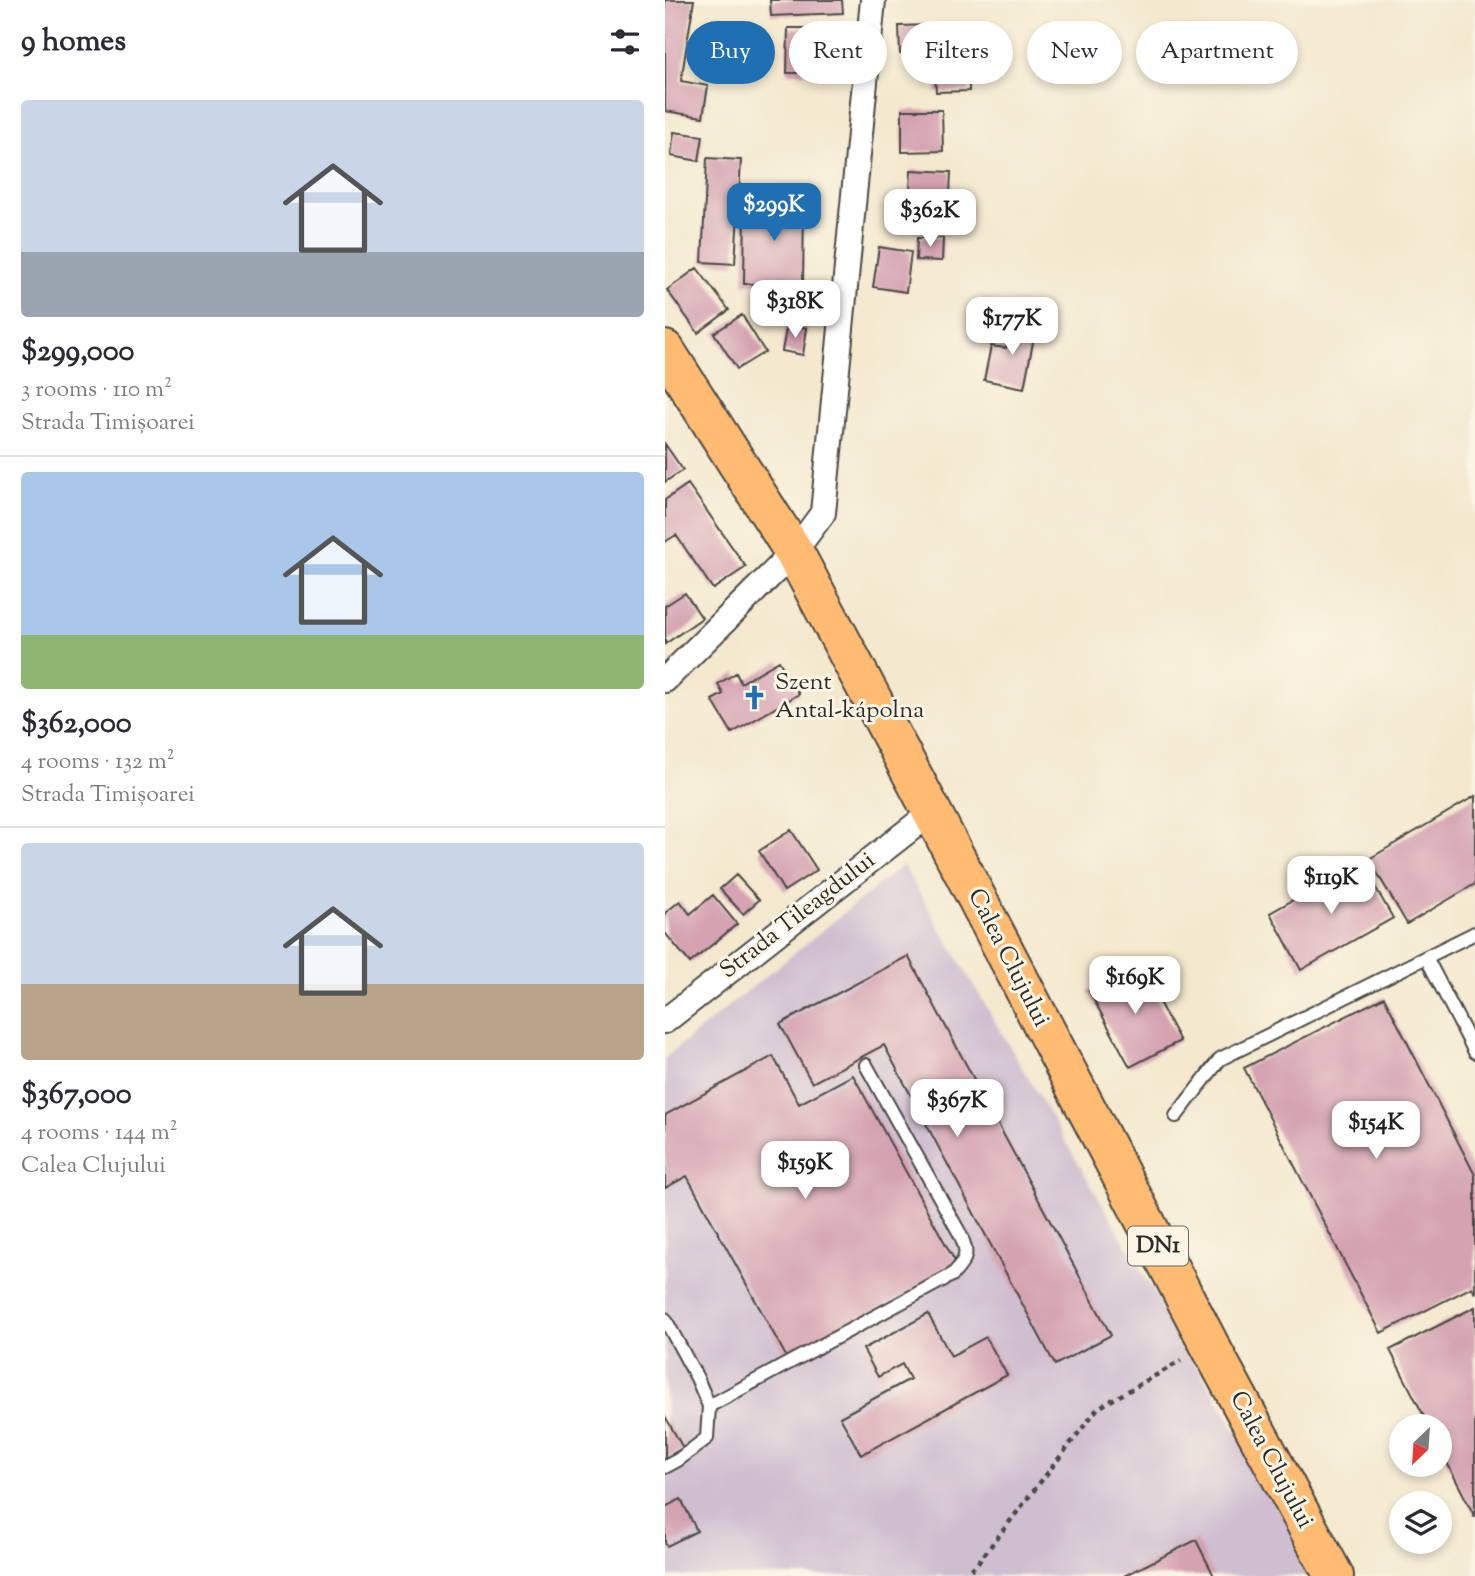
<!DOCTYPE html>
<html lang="en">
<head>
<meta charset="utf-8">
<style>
  body { margin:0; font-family:"Sorts Mill Goudy",serif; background:#f7f7f7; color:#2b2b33; height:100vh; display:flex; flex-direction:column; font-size:26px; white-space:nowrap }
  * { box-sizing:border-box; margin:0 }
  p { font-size:23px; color:#7c7c81 }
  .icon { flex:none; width:38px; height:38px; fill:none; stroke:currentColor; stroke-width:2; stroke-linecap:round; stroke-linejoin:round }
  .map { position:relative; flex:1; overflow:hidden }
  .sheet { display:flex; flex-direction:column; background:#fff; width:665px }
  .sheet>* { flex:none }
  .guide { position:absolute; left:21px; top:21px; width:665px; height:63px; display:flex; gap:14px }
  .needle { width:46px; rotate:205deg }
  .buttons { position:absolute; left:724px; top:1414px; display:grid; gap:14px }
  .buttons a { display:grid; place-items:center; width:63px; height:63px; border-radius:50%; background:#fff; box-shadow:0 4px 10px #0003; font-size:35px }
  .price { position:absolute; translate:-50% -60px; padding:0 16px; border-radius:14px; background:#fff; color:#222; font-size:23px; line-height:46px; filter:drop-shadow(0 2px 4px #0008) }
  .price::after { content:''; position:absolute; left:50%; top:42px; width:21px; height:16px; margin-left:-10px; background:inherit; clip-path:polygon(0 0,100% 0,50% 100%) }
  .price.active { background:#1f6fb2; color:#fff }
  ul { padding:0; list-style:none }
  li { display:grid; align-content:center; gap:14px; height:371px; padding:0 21px }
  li+li { border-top:2px solid #e1e1e2 }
  li span { display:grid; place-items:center; height:217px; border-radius:7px; color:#555 }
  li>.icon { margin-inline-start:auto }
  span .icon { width:126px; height:126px; fill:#fffc; stroke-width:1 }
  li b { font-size:30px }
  h2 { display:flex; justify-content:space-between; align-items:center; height:84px; padding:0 21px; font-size:30px }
  .tag { padding:0 24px; border-radius:32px; background:#fff; box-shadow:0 4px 10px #0003; font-size:24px; line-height:63px }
  .tag.active { background:#1f6fb2; color:#fff }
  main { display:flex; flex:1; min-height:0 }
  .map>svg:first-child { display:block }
  .industrial { fill:#cfbed0 }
  .building { fill:#d4a2b1 }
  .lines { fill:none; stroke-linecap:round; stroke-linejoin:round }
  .service-casing { stroke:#494844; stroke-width:16 }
  .minor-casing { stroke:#494844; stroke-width:28 }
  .primary-casing { stroke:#494844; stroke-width:42 }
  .path { stroke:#494844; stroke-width:4.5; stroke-dasharray:5 5; stroke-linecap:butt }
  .service { stroke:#fff; stroke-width:12 }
  .minor { stroke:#fff; stroke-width:24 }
  .primary { stroke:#ffbb71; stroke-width:38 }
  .labels { text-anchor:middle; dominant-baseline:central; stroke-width:6; stroke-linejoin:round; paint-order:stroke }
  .shield { fill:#fcf5e5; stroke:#6a6863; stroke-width:2 }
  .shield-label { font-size:23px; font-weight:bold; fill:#2b2b2b }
  .poi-label { font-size:24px; fill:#2b2b2b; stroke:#fcf5e5; text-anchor:start }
  .street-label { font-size:24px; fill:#2b2b2b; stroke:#fcf5e5 }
</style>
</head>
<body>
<main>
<section class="sheet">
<h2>9 homes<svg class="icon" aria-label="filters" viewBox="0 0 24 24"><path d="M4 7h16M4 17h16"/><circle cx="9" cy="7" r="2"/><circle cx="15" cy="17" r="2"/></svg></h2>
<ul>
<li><span style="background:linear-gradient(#c9d6e8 70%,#9aa5b1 0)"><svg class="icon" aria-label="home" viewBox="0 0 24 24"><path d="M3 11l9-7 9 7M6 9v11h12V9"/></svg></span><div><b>$299,000</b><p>3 rooms · 110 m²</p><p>Strada Timișoarei</p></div></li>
<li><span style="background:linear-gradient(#a9c7e8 75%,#8fb573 0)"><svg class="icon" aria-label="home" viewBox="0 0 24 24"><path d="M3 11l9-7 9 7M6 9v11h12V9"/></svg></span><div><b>$362,000</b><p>4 rooms · 132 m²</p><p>Strada Timișoarei</p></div></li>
<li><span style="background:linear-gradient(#c9d6e8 65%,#b9a48a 0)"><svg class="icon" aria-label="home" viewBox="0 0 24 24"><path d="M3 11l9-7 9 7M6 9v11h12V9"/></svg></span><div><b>$367,000</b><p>4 rooms · 144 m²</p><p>Calea Clujului</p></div></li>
</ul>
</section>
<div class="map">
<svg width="810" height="1576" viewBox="0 0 810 1576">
  <rect width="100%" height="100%" fill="#fcf5e5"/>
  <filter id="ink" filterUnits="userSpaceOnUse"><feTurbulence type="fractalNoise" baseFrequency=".0143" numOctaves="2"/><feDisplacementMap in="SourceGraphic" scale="14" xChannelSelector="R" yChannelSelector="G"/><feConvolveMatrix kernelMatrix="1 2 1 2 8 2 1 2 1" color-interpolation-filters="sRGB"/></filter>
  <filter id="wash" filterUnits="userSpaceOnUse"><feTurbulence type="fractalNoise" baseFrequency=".00686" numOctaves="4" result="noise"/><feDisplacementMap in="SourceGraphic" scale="28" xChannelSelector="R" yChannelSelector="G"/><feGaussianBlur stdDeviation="1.57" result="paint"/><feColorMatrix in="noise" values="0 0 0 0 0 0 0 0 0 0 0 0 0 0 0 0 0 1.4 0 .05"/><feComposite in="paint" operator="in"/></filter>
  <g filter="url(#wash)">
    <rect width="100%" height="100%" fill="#f4e9cf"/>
    <path class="industrial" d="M238,865L656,1576H0V1058Z"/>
    <g id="blocks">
      <path class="building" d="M0,0H29L16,81L43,86L38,117L0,111Z
        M105,0H177L178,13L106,16Z
        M267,25L268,52L235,54L234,26Z
        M123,28H170L169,73H122Z
        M303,58L304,91L271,92L269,59Z
        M237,110H277L278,151L237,152Z
        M9,132L38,136L34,161L6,156Z
        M42,158L76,160L70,264L37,262Z
        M246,170L286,172L285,193L245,191Z
        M226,197L280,203L276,229L223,223Z
        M80,202L139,203L138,284H79Z
        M252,238H278L277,261L251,260Z
        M214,247L246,252L241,292L208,287Z
        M32,268L64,310L33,333L2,290Z
        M77,315L100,352L72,369L49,333Z
        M347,322L371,327L359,388L319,380L326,346L341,348Z
        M122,324L142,328L138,355L117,351Z
        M0,444L18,470L0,482Z
        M23,484L81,567L48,589L11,535L0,542V500Z
        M20,593L37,618L0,644V606Z
        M114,661L134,694L67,733L47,700L58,694L53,684L71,673L76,683Z
        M810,796V884L742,924L704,859Z
        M126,830L152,870L119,891L94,851Z
        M696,862L728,918L636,970L605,913Z
        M71,875L94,900L78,914L55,889Z
        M48,895L72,924L25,963L0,933V913L15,901L25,914Z
        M243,956L446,1335L390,1365L219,1045L147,1083L115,1024Z
        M474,965L515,1041L465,1067L424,991Z
        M719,997L810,1175V1294L807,1287L716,1333L579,1068Z
        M108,1056L134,1104L188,1075L292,1265L122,1358L22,1176L0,1188V1115Z
        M810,1307V1357H808L810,1361V1517L775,1449V1426H764L725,1350Z
        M263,1314L286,1356L321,1337L342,1375L196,1455L175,1417L245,1379L237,1364L213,1377L198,1349Z
        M0,1416L18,1448L0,1458Z
        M16,1499L32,1531L2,1546L0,1543V1507Z
        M531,1540L549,1576H459Z"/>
    </g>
  </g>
  <g filter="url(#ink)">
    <use href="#blocks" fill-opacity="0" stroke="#494844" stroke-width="2"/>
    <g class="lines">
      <defs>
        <path id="service" d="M761,957L810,1052
          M511,1116L555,1059L810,933
          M0,1319L32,1378L44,1406L42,1438L13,1460L0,1467
          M44,1406L287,1275C303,1259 304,1252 294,1232L201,1065"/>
        <path id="minor" d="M0,680L129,552L158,513L208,0
          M0,1021L267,812"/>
        <path id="primary" d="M0,350L129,552L267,812L544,1344L669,1576"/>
      </defs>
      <use href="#service" class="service-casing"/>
      <use href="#minor" class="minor-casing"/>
      <use href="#primary" class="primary-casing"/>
      <path class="path" d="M298,1576L311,1565L433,1408L516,1361"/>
      <use href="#service" class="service"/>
      <use href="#minor" class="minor"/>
      <use href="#primary" class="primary"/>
    </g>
  </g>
  <defs>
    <symbol id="church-bare" viewBox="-9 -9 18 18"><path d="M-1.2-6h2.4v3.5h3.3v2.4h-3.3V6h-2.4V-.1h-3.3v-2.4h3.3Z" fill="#1f6fb2" stroke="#fcf5e5" stroke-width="2.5" paint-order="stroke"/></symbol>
  </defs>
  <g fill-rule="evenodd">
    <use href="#church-bare" x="72" y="680" width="35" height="35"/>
  </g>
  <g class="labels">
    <rect class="shield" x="463" y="1226.5" width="60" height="39" rx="5"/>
    <g class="shield-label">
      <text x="493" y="1246">DN1</text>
    </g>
    <g class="poi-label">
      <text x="110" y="683">Szent<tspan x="110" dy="28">Antal-kápolna</tspan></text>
    </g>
    <g class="street-label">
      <text transform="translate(133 916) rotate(-38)">Strada Tileagdului</text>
      <text transform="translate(343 958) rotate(63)">Calea Clujului</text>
      <text transform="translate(606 1460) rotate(62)">Calea Clujului</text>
    </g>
  </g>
</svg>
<div class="buttons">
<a><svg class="needle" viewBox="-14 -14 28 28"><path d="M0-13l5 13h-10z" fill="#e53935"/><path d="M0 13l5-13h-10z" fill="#7c7c81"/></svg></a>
<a><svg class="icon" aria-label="layers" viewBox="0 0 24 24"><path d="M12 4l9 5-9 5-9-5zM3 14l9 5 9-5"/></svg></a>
</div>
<b class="price active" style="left:109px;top:243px">$299K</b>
<b class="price" style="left:265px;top:249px">$362K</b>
<b class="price" style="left:130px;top:340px">$318K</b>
<b class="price" style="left:347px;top:357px">$177K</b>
<b class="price" style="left:666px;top:916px">$119K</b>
<b class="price" style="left:470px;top:1016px">$169K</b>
<b class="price" style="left:292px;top:1139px">$367K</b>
<b class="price" style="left:711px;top:1161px">$154K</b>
<b class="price" style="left:140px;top:1201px">$159K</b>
<div class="guide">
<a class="tag active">Buy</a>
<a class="tag">Rent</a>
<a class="tag">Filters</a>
<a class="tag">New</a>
<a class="tag">Apartment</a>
</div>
</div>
</main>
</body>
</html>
